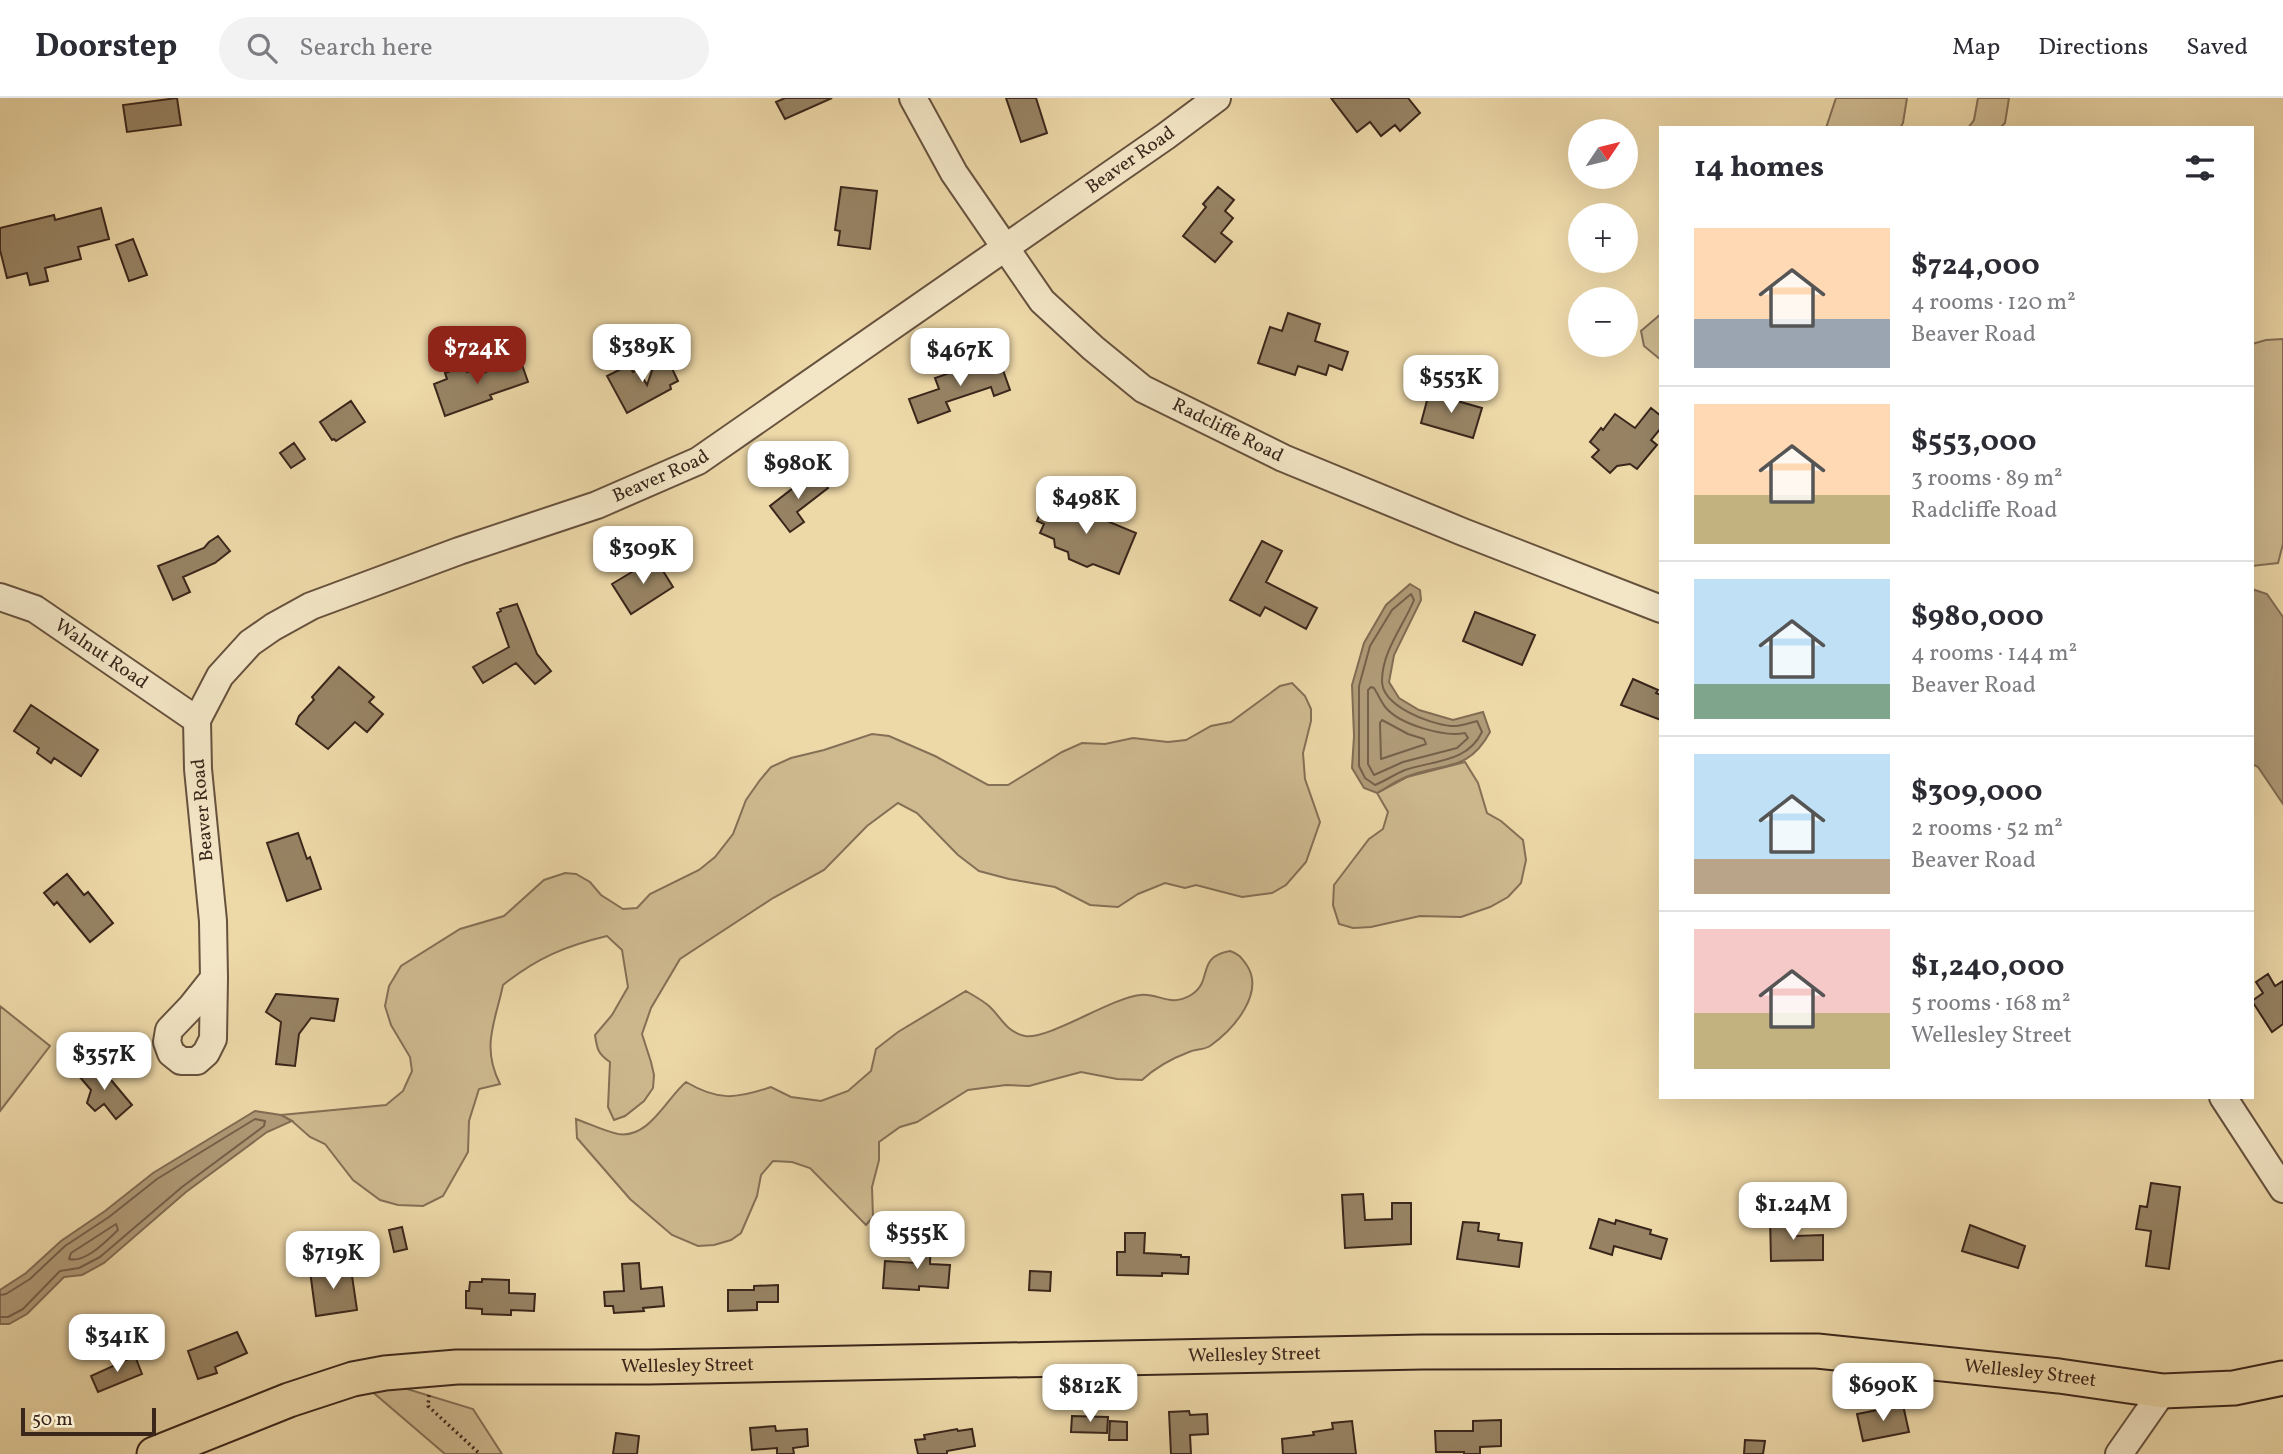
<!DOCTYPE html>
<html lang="en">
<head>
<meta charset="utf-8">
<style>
  body { margin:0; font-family:Vollkorn,serif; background:#f2f2f3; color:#2b2b33; height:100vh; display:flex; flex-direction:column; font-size:26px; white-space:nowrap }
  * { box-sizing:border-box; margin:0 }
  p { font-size:23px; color:#7c7c81 }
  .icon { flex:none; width:38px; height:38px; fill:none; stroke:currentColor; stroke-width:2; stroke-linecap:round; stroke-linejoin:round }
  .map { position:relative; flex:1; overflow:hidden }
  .panel { position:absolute; left:1659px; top:28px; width:595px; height:973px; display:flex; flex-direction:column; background:#fff; border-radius:0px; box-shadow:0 7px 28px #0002 }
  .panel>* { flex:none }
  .needle { width:46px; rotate:55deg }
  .fabs { position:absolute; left:1568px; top:21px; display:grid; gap:14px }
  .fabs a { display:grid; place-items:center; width:70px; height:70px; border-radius:50%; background:#fff; box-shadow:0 7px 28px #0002; font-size:35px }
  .scale { position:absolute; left:21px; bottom:18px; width:135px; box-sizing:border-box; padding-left:7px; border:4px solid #3a261b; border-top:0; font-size:19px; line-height:24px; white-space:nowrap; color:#3a261b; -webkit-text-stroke:5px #f3e6c6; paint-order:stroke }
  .price { position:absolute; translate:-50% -60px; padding:0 16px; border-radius:14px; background:#fff; color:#222; font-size:23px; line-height:46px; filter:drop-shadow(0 2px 4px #0008) }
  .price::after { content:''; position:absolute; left:50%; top:42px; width:21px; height:16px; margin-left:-10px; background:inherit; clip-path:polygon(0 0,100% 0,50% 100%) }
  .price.on { background:#8f2418; color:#fff }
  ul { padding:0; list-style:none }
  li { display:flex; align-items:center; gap:21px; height:175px; padding:0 35px }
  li+li { border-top:2px solid #e1e1e2 }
  li span { display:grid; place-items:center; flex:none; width:196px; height:140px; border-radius:0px; color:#555 }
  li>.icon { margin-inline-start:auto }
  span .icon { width:84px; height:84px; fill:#fffc; stroke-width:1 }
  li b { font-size:30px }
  h2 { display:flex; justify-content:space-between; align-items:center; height:84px; padding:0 35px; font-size:30px }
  header { display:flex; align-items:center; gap:42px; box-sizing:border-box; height:98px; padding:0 35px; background:#fff; border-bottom:2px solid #e1e1e2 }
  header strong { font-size:33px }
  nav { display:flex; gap:38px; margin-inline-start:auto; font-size:24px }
  .search { width:490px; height:63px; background:#f2f2f3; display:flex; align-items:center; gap:18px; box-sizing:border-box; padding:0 24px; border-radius:38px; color:#7c7c81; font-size:26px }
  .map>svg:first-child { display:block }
  .green { fill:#cfba90; stroke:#847056; stroke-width:2 }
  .water { fill:#b09b78; stroke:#816c53; stroke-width:2 }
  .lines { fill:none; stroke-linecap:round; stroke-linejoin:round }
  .shore { stroke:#75604a; stroke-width:2 }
  .building { fill:#978364; stroke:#3a261b; stroke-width:2 }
  .minor-casing { stroke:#67523e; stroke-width:30 }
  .major-casing { stroke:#3a261b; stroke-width:37 }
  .path { stroke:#3a261b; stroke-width:3.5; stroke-dasharray:2 3.5; stroke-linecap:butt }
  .minor { stroke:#f3e6c6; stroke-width:26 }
  .major { stroke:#edd8a8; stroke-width:33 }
  .labels { text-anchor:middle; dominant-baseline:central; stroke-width:5; stroke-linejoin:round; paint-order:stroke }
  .street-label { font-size:19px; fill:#3a261b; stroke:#f3e6c6 }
</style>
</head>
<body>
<header>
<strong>Doorstep</strong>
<div class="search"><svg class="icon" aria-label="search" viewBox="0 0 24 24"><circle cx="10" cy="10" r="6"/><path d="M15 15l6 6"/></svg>Search here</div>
<nav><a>Map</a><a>Directions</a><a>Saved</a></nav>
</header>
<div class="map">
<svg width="2283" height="1356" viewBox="0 0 2283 1356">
  <rect width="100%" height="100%" fill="#edd8a8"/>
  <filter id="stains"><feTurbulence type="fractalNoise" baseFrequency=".00286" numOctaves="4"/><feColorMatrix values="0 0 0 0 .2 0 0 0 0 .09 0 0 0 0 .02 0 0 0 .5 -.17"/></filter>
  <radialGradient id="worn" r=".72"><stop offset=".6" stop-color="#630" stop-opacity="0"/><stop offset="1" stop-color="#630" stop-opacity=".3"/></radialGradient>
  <path class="green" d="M1836,0H1907L1903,25L1900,30H1826Z
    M1978,0H2009L2005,25L2000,30H1968L1974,22Z
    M1661,216V262L1644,248L1641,233Z
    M2283,241V446L2278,465L2252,468V246L2266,242Z
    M1292,585L1305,598L1311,611V623L1303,655L1305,681L1320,724L1306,764L1286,787L1272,795L1242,799L1196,787L1185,790L1165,785L1138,796L1118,809L1090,807L1055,789L1009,781L979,773L958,757L917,715L898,705L867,728L824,772L773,800L680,861L651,910L642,936L651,964L654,977L653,990L644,1003L625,1018L614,1022L608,1009L610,964C598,956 597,951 595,937L612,917L628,889L622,852L607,838C565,848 537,860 503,887C495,925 481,948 500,986L479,991L469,1023L468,1054L443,1098L423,1108L398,1107L380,1102L353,1082L325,1046L310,1039L292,1023L281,1017L386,1007L403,993L412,973L410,959L391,927L385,908L389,888L401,868L460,831L504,818L544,782L565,775L576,776L590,784L601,797L623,811L637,810L650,796L699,772L715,759L733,736L746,702L760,682L771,669L791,660L824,652L872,636L889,638L935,658L988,687H1008L1062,654L1082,645L1105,646L1133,640L1168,644L1186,642L1211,628L1231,624L1280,588Z
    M1465,664L1478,685L1487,715L1501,723L1523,742L1526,762L1521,785L1508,799L1490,809L1461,819L1420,818L1371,829L1353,830L1339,826L1333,807L1334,787L1369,741L1383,731L1388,714L1377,695L1407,679Z
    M1230,853C1239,856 1241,859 1246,866C1266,894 1234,931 1210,948C1204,952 1196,951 1189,954C1173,960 1155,970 1142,982L1117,981L1081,974L1029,988L1006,987L968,992L917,1024L900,1029L879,1044V1062L872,1089L873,1119L866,1127L810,1070L792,1064L773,1063L761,1077L757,1098L741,1135L731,1142L714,1147L698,1148L672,1137L630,1101L577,1040L576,1021C590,1026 604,1033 618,1036C649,1041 666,1001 686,984C718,1003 736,1001 771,989L791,999L821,1003L848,993L871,973L876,951L898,934L966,893C974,898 982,902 989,908C1001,919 1006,934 1025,938C1048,942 1111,900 1140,897C1158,894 1169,910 1191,897C1214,883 1195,859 1230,853Z
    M0,908L50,948L0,1013Z
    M348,1273L473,1311L502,1356H445Z"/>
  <path class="water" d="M1410,486L1420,492L1421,502L1394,557L1389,584L1399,600L1419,612L1453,622L1483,614L1490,634C1468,675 1443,664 1406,679C1396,683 1386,690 1377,695L1364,690L1352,670L1354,638L1352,587L1364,545L1386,507Z
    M2252,491L2267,496L2283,519V706L2258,669L2252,666Z
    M255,1013L281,1017L292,1023L267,1034L186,1094L104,1165L82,1177L64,1179L27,1216L9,1226H0V1192L26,1175L61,1143L105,1113L153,1075Z"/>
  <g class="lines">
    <path class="shore" d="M1411,496L1414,502C1404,527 1382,553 1382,583C1382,608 1429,626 1451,628C1459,629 1469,625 1477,623L1482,634C1467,665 1434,662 1405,672C1395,676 1385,683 1375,687L1365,680L1359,668V588L1370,548L1392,512Z
      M1371,589L1374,590C1378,596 1381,604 1386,610C1401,627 1444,639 1465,635L1468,640L1457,650L1403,664L1374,677L1368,666V592Z
      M1382,622L1408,636L1424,641L1426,646L1381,661L1380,625Z
      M116,1126L118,1132C106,1143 86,1165 69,1161L71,1155Z
      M0,1197L6,1196L30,1181L65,1148L109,1119L157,1081L255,1021L265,1023L264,1028L182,1089L100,1159L79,1170L60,1173L23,1211L8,1219H0"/>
  </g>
  <path class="building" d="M177,0L181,27L127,34L123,7Z
    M785,0H832L785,21L776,4Z
    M1006,0H1036L1047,35L1021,44Z
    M1331,0H1408L1420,15L1400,33L1395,27L1381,38L1370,24L1357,34Z
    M841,89L877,93L870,151L838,147L840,133L835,132Z
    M1218,89L1234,102L1225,113L1233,120L1221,135L1232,144L1215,164L1183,138L1206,109L1203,106Z
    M101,110L109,141L78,149L81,161L45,170L48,183L30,187L27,175L7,180L0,152V130L54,117L55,122Z
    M133,141L147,177L129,183L116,147Z
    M1288,215L1320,226L1315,243L1348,254L1342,272L1329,267L1326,277L1298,268L1295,277L1258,265L1270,229L1282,233Z
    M657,258L667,260L678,283L670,287L671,291L627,315L607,278L629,267L633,274L638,271L647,287Z
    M998,258L1010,292L994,298L991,289L946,304L950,313L918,325L909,301L939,291L935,280Z
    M520,261L528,284L490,297L492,301L445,318L434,286L447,281L445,275L465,268L467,274L481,269L483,275Z
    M1429,295L1482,310L1473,340L1421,325Z
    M351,303L365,324L336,343L334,341L332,342L320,324Z
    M1651,310L1661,318V330L1651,342L1657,347L1637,371L1630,366L1617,368L1610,375L1592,359L1599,352L1590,344L1601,330L1603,332L1615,316L1635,330Z
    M294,345L305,361L291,370L280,355Z
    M815,373L828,390L797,414L804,424L790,434L770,408Z
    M1047,398L1136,435L1119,476L1093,466L1087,469L1069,461L1068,454L1055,449L1054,441L1040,435L1044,426L1037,423Z
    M218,438L230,453L215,465L183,479L190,494L173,502L158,468L204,450L209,444Z
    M1262,443L1282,453L1266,484L1317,510L1306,531L1265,509L1260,518L1230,502Z
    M655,460L673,489L631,516L612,486Z
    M517,506L537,556L551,573L535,586L516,565L483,585L473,569L509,549L497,515L501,513L500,511Z
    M1475,514L1535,537L1522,567L1463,543Z
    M339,569L374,599L369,604L383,616L367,634L355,624L328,651L296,626L299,618L314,602L312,599Z
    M1633,581L1658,592L1656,595L1661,597V622L1621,607Z
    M31,607L98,652L81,678L54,660L51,665L37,655L39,650L14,633Z
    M298,735L307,761L310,759L321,791L287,803L267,745Z
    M67,776L84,797L88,794L113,825L90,844L57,804L54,807L44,795Z
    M2268,876L2275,888L2283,883V926L2272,934L2252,903L2263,895L2256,884Z
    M276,896L338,901L334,923L311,920L299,936L295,968L276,966L281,924L266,914Z
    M96,964L132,1007L116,1021L104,1006L95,1013L87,1005L91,992L79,978Z
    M2151,1085L2180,1089L2169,1171L2146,1168L2151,1133L2136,1131L2140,1108L2147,1109Z
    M1363,1096L1365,1122L1392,1121V1105H1411V1146L1345,1150L1342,1097Z
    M1793,1118L1794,1138L1823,1137V1162L1771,1163L1770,1119Z
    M1599,1121L1615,1126L1616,1122L1651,1132L1650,1136L1667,1141L1661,1161L1614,1148L1612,1157L1590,1150Z
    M1463,1124L1479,1125L1478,1133L1499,1136L1498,1142L1522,1145L1519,1169L1457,1161Z
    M1970,1127L2025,1148L2018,1170L1962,1153Z
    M402,1129L407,1151L394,1154L389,1132Z
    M1125,1135H1145L1144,1155L1181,1157V1159H1189L1188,1176L1162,1175V1178L1117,1177V1154H1125Z
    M919,1136L931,1137L930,1166L950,1167L948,1190L919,1188V1192L883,1190L885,1163L917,1165Z
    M639,1165L641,1191L662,1189L664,1208L643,1210L644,1213L614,1215L613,1208H605L604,1194L624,1193L622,1166Z
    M328,1169L329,1174L351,1171L357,1212L316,1218L310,1173Z
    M1030,1173L1051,1174L1050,1193L1029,1192Z
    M482,1181L509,1182V1195L535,1196L534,1213L511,1212V1217L482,1216V1211L466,1210V1193H469L470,1184H482Z
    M778,1187V1204H757V1212L728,1213V1192H754V1188Z
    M237,1234L247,1255L215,1269L217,1275L198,1281L188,1253Z
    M135,1258L142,1276L98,1294L91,1278Z
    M1903,1307L1909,1334L1863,1343L1857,1316Z
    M1189,1313L1190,1317L1207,1316L1208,1336L1190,1337L1191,1356H1171L1169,1314Z
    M1072,1318L1108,1319L1107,1335L1071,1334Z
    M1501,1322V1348L1480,1349V1356H1464V1354H1436L1435,1333H1473V1323Z
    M1110,1323L1127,1324V1342H1109Z
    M1352,1323L1356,1356H1283L1282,1341L1314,1337L1313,1334L1333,1331L1332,1325Z
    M775,1328L776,1333L807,1331L808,1348L793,1350L794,1356H777V1350L752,1352L750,1330Z
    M957,1331L958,1333L972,1331L975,1348L947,1353V1356H918L915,1342L925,1341L924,1337Z
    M616,1335L639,1338L637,1356H613Z
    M1745,1342L1765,1343L1763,1356H1744Z"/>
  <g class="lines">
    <defs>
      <g id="minor">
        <path id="s1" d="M913,0L954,75L1042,203L1093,250L1143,291L1283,360L1463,434L1661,511"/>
        <path id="s2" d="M0,499L35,511L197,622"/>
        <path id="s3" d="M214,880L191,909L169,932L167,944L171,955L181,963H197L206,955L213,941L214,880L213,823L198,671L197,622L220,578L250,545L273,529L311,508L459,453L597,407L698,363L1166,38L1217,0"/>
        <path d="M2223,999L2283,1091"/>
        <path d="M2119,1356L2163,1293"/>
      </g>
      <g id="major">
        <path id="s4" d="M154,1356L289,1302L353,1281L385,1275L457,1269H649L1422,1254L1817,1253L2059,1278L2163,1293L2234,1290L2283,1280"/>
      </g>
    </defs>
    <use href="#minor" class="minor-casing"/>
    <use href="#major" class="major-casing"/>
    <path class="path" d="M429,1297L428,1308L480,1356"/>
    <use href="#minor" class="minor"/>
    <use href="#major" class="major"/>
  </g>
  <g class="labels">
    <g class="street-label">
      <text stroke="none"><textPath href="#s3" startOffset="1575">Beaver Road</textPath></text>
      <text stroke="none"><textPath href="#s1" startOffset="469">Radcliffe Road</textPath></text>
      <text stroke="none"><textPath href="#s3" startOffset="1008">Beaver Road</textPath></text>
      <text stroke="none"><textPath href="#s2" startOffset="117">Walnut Road</textPath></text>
      <text transform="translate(203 712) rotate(-95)">Beaver Road</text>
      <text stroke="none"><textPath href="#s4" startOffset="1115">Wellesley Street</textPath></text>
      <text stroke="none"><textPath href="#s4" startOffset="548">Wellesley Street</textPath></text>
      <text stroke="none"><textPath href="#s4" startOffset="1892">Wellesley Street</textPath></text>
    </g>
  </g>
  <rect width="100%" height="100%" filter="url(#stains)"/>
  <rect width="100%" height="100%" fill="url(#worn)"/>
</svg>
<div class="fabs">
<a><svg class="needle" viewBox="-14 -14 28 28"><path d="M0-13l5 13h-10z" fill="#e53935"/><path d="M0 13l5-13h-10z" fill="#7c7c81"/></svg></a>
<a>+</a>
<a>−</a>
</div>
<div class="scale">50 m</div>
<b class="price" style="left:642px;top:286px">$389K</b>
<b class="price on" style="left:477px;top:288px">$724K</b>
<b class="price" style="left:960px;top:290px">$467K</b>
<b class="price" style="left:1451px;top:317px">$553K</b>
<b class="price" style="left:798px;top:403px">$980K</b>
<b class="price" style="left:1086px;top:438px">$498K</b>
<b class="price" style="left:643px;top:488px">$309K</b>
<b class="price" style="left:104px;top:994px">$357K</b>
<b class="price" style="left:1793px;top:1144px">$1.24M</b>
<b class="price" style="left:917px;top:1173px">$555K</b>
<b class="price" style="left:333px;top:1193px">$719K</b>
<b class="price" style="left:117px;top:1276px">$341K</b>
<b class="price" style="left:1883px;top:1325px">$690K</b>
<b class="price" style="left:1090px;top:1326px">$812K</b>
<section class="panel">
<h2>14 homes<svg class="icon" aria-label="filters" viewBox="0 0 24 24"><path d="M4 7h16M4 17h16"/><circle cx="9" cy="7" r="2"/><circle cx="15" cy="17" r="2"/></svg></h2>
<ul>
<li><span style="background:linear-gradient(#ffd9b3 65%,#9aa5b1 0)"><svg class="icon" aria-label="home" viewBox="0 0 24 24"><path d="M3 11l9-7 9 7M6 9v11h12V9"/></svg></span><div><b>$724,000</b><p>4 rooms · 120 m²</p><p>Beaver Road</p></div></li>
<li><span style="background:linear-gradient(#ffd9b3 65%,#c2b280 0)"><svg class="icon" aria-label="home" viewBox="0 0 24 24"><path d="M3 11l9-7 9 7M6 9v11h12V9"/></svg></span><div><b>$553,000</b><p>3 rooms · 89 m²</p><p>Radcliffe Road</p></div></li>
<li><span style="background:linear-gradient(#bfe0f5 75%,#7fa58c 0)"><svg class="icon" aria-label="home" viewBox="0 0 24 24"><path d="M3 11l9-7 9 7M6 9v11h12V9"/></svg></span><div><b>$980,000</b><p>4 rooms · 144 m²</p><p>Beaver Road</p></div></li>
<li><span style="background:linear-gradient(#bfe0f5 75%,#b9a48a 0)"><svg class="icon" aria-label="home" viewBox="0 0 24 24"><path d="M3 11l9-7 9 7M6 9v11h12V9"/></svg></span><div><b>$309,000</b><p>2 rooms · 52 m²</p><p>Beaver Road</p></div></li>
<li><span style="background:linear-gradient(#f6c9c9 60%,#c2b280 0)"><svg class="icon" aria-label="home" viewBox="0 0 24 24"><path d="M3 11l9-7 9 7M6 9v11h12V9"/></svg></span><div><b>$1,240,000</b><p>5 rooms · 168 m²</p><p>Wellesley Street</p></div></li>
</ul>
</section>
</div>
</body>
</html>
